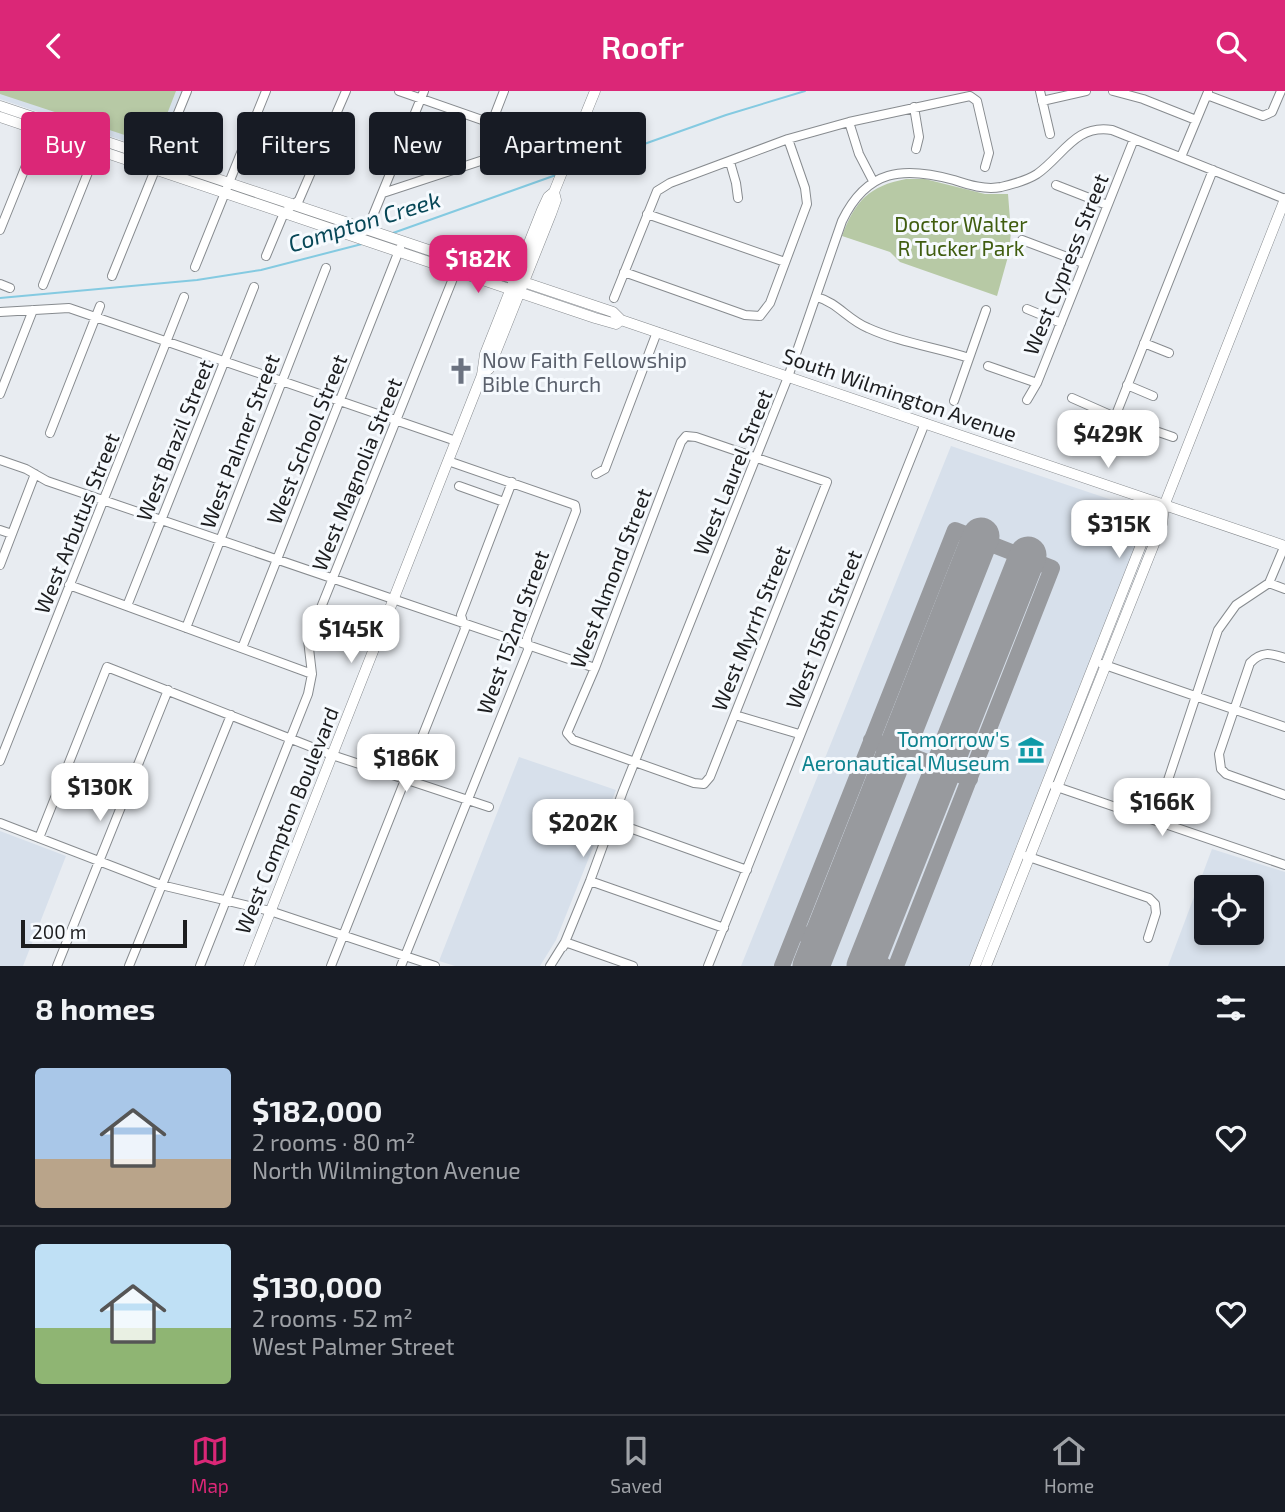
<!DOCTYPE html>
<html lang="en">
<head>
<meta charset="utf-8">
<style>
  body { margin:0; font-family:"Exo 2",sans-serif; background:#20242c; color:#f1f3f6; height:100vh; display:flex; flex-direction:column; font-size:26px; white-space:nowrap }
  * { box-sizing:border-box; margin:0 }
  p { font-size:23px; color:#9ea1a6 }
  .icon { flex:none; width:38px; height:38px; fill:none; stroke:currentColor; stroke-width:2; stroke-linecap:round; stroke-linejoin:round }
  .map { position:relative; height:875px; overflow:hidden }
  .panel { display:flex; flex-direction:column; background:#171b24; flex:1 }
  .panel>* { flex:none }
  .banner { position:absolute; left:21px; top:21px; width:700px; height:63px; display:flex; gap:14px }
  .fabs { position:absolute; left:1194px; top:784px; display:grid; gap:14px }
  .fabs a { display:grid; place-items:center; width:70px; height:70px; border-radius:7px; background:#171b24; box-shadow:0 4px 10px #0003; font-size:35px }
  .scale { position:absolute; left:21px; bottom:18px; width:166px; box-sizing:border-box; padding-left:7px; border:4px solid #1c1d1f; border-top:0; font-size:19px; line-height:24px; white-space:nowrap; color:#1c1d1f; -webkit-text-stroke:5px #f6fafe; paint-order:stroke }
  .price { position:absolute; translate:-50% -60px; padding:0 16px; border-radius:14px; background:#fff; color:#222; font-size:23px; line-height:46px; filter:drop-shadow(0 2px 4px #0008) }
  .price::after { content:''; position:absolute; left:50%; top:42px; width:21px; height:16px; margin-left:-10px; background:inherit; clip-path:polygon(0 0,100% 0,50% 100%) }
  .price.on { background:#db2777; color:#fff }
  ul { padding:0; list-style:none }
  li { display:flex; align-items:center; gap:21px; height:175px; padding:0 35px }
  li+li { border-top:2px solid #363941 }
  li span { display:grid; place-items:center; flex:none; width:196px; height:140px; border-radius:7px; color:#555 }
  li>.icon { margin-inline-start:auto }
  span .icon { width:84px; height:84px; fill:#fffc; stroke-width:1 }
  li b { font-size:30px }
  h2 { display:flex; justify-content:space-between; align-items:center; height:84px; padding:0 35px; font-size:30px }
  .chip { padding:0 24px; border-radius:7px; background:#171b24; box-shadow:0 4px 10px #0003; font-size:24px; line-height:63px }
  .chip.on { background:#db2777; color:#fff }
  header { display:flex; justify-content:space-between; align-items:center; height:91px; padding:0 35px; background:#db2777; color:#fff; font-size:32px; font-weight:600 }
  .dock { display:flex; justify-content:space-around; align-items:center; height:98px; border-top:2px solid #363941; background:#171b24; font-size:19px; color:#9ea1a6 }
  .dock a { display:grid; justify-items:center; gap:4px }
  .dock .on { color:#db2777 }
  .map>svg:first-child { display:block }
  .built { fill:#d7e0eb; fill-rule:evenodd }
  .green { fill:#b7c9a5 }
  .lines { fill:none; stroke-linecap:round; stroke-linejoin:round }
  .stream { stroke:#84cae1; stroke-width:2 }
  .taxiway { stroke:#989a9e; stroke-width:16 }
  .runway { stroke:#989a9e; stroke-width:37 }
  .minor-casing { stroke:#878b8f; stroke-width:10 }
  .major-casing { stroke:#878b8f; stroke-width:11 }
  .minor { stroke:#fff; stroke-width:8 }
  .major { stroke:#fff; stroke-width:10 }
  .labels { text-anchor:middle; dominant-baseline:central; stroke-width:6; stroke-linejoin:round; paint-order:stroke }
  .park-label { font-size:21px; fill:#405d10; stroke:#f6fafe }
  .street-label { font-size:21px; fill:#1c1d1f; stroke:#f6fafe }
  .worship-label { font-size:21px; fill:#5b616d; stroke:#f6fafe; text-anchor:start }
  .culture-label { font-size:21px; fill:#0d838f; stroke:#f6fafe; text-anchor:end }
  .water-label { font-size:23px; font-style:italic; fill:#074757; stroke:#f6fafe }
</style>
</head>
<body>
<header><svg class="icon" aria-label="back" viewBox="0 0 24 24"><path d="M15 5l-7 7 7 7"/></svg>Roofr<svg class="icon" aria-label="search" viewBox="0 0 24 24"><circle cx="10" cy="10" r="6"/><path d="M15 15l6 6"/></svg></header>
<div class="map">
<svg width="1285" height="875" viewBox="0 0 1285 875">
  <rect width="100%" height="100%" fill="#e8ecf1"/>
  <path class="built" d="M0,0H182L157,61L0,8Z
    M951,355L1112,409L1103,433L1139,445L969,875H741Z
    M519,666L616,699L556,849L540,875H455L439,870Z
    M0,740L66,765L23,875H0Z
    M1212,758L1285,781V875H1168ZM1206,796H1251V842H1206Z"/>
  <path class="green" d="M0,0H176L155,54L0,3Z
    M906,88H925L985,103H1008L1011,141L1009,162L997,205L900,171L890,161L842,145C855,110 869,95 906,88Z"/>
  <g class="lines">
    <path class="stream" d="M568,80L726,24L805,0
      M393,142L556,84
      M0,207L197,189L261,179L362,153"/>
    <path class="taxiway" d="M871,649L970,688
      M796,840L821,850
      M868,868L885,875
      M782,875L955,439L1052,477L896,875"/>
    <path class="runway" d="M811,875L981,445
      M865,875L1028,464"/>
    <defs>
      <path id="minor" d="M399,0L571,60
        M1040,0L1050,43
        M1113,0L1143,8L1196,29
        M1207,4L1263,25L1272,21L1281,0
        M1042,10L1086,0
        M914,16L919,46L916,58
        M492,31L504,0
        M849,31L859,63L873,90
        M1181,66L1208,1
        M730,71L736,92L738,107
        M1056,94L1107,114
        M383,102L526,55L532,45
        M647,123L785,171
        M0,139L42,35
        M363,141L367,139L424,0
        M1022,149L1083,172
        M266,165L284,122L299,109L346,0
        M195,176L266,0
        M624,181L745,224L760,225
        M112,185L187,0
        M0,193L10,197
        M43,194L99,54
        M817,206C838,212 848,229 868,237C901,252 935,256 969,267
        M614,207L657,100L670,92L788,48L849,31L970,5L977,10L989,62L985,76
        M1027,218L1061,232
        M0,221L69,217L456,350
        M760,225L770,212L807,113L805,97L788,48
        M1144,252L1169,262
        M988,275L1037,292
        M1127,294L1153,305
        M0,303L33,219
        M1072,307L1115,326L1173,346
        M1027,309L1037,292L1134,48
        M954,310L986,219
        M1115,326L1213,79
        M50,342L100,215
        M686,345L696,346L827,391L710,686L704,693L694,692L573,649L567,642L595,577L681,351Z
        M0,369L26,378L47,390L595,577
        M596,383L605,378L657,241
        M459,395L504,411
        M0,439L12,443
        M0,474L35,383
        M1269,492L1285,498
        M69,494L312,583
        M127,515L254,196
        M186,537L326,177
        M242,557L400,157
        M1285,567C1271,562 1261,560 1250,572L1219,663L1221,678L1226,683L1285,704
        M1102,573L1285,636
        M735,624L799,643
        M0,670L184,206
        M1054,695L1285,774
        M1130,721L1159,703L1167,692L1218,539L1236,514L1269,492L1285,454
        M613,731L747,779
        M0,732L161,794L270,820L435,875
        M39,747L107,576L332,664L489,716
        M1026,765L1149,807L1155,813L1156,822L1148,847
        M590,790L724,837
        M563,856L565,851L633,875
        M57,875L168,599
        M129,875L231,624
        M200,875L308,603L312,583L308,549L456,180
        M331,875L465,538L461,524L512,391
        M401,875L528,559L527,547L576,420L575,414L448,370
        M550,875L565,851L590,790L623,700L788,286L842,130C867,78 903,75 954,89C969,94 985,99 1001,96C1014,93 1026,90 1037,83C1063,65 1075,33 1112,39L1285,108
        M708,875L925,332"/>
      <path id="major" d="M0,15L613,221L621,229L1285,455
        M0,26L595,227L616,233L621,229
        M482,283L489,278L551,123L556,109L554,101
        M249,875L448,370L482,284L485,263L542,119L548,106L554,101L595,0
        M975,875L1152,426L1164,415
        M986,875L1162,433L1164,415L1285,108"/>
    </defs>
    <use href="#minor" class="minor-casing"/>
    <use href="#major" class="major-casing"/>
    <use href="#minor" class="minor"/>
    <use href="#major" class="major"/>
  </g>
  <defs>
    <symbol id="church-bare" viewBox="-9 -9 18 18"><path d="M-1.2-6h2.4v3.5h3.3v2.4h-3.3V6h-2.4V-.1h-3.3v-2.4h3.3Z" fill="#6b7280" stroke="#f6fafe" stroke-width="2.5" paint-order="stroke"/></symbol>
    <symbol id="museum-bare" viewBox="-9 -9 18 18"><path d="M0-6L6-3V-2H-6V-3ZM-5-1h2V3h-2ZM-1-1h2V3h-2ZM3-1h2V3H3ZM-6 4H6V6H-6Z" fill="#0f9aa8" stroke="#f6fafe" stroke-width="2.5" paint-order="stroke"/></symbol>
  </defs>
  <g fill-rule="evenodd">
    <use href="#church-bare" x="442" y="261" width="38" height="38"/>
    <use href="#museum-bare" x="1012" y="640" width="38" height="38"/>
  </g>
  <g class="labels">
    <g class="park-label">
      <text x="961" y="132">Doctor Walter<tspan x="961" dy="24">R Tucker Park</tspan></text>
    </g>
    <g class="street-label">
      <text transform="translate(1065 173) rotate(-68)">West Cypress Street</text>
      <text transform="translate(900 303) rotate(19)">South Wilmington Avenue</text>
      <text transform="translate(306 348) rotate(-68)">West School Street</text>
      <text transform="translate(174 349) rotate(-68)">West Brazil Street</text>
      <text transform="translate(239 350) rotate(-69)">West Palmer Street</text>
      <text transform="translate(732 381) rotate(-68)">West Laurel Street</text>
      <text transform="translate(356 383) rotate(-68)">West Magnolia Street</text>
      <text transform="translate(76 432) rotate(-68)">West Arbutus Street</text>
      <text transform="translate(610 487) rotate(-69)">West Almond Street</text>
      <text transform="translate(750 537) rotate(-68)">West Myrrh Street</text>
      <text transform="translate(823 538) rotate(-68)">West 156th Street</text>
      <text transform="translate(512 541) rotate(-70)">West 152nd Street</text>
      <text transform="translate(286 729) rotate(-68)">West Compton Boulevard</text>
    </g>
    <g class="worship-label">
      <text x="482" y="268">Now Faith Fellowship<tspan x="482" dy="24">Bible Church</tspan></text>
    </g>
    <g class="culture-label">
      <text x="1010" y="647">Tomorrow's<tspan x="1010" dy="24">Aeronautical Museum</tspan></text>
    </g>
    <g class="water-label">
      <text transform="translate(364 130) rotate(-17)">Compton Creek</text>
    </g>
  </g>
</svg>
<div class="fabs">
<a><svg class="icon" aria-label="locate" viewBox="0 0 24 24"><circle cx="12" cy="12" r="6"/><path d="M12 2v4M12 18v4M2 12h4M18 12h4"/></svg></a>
</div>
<div class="scale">200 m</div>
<b class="price on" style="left:478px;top:204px">$182K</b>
<b class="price" style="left:1108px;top:379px">$429K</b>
<b class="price" style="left:1119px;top:469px">$315K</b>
<b class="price" style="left:351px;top:574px">$145K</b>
<b class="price" style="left:406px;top:703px">$186K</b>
<b class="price" style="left:100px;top:732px">$130K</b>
<b class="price" style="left:1162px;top:747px">$166K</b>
<b class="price" style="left:583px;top:768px">$202K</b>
<div class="banner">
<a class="chip on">Buy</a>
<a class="chip">Rent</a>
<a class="chip">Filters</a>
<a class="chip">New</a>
<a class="chip">Apartment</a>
</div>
</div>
<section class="panel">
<h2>8 homes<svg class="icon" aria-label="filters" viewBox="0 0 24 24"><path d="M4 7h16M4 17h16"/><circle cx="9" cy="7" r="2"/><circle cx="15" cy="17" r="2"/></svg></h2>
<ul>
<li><span style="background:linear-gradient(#a9c7e8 65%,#b9a48a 0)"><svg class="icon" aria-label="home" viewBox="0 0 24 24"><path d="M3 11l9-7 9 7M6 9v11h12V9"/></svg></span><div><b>$182,000</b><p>2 rooms · 80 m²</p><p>North Wilmington Avenue</p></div><svg class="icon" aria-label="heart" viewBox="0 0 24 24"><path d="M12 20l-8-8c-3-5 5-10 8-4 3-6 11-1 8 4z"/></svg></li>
<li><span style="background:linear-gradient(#bfe0f5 60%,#8fb573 0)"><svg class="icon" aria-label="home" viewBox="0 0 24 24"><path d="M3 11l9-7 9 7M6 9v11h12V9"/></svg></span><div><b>$130,000</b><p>2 rooms · 52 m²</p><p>West Palmer Street</p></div><svg class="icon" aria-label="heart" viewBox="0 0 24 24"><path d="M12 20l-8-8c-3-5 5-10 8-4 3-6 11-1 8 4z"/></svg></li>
</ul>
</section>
<nav class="dock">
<a class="on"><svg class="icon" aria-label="map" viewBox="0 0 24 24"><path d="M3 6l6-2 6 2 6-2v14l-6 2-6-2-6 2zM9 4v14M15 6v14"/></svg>Map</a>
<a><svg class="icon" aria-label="saved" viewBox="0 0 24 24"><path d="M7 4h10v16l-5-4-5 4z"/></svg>Saved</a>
<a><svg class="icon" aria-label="home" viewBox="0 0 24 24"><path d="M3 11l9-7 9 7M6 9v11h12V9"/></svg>Home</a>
</nav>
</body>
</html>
